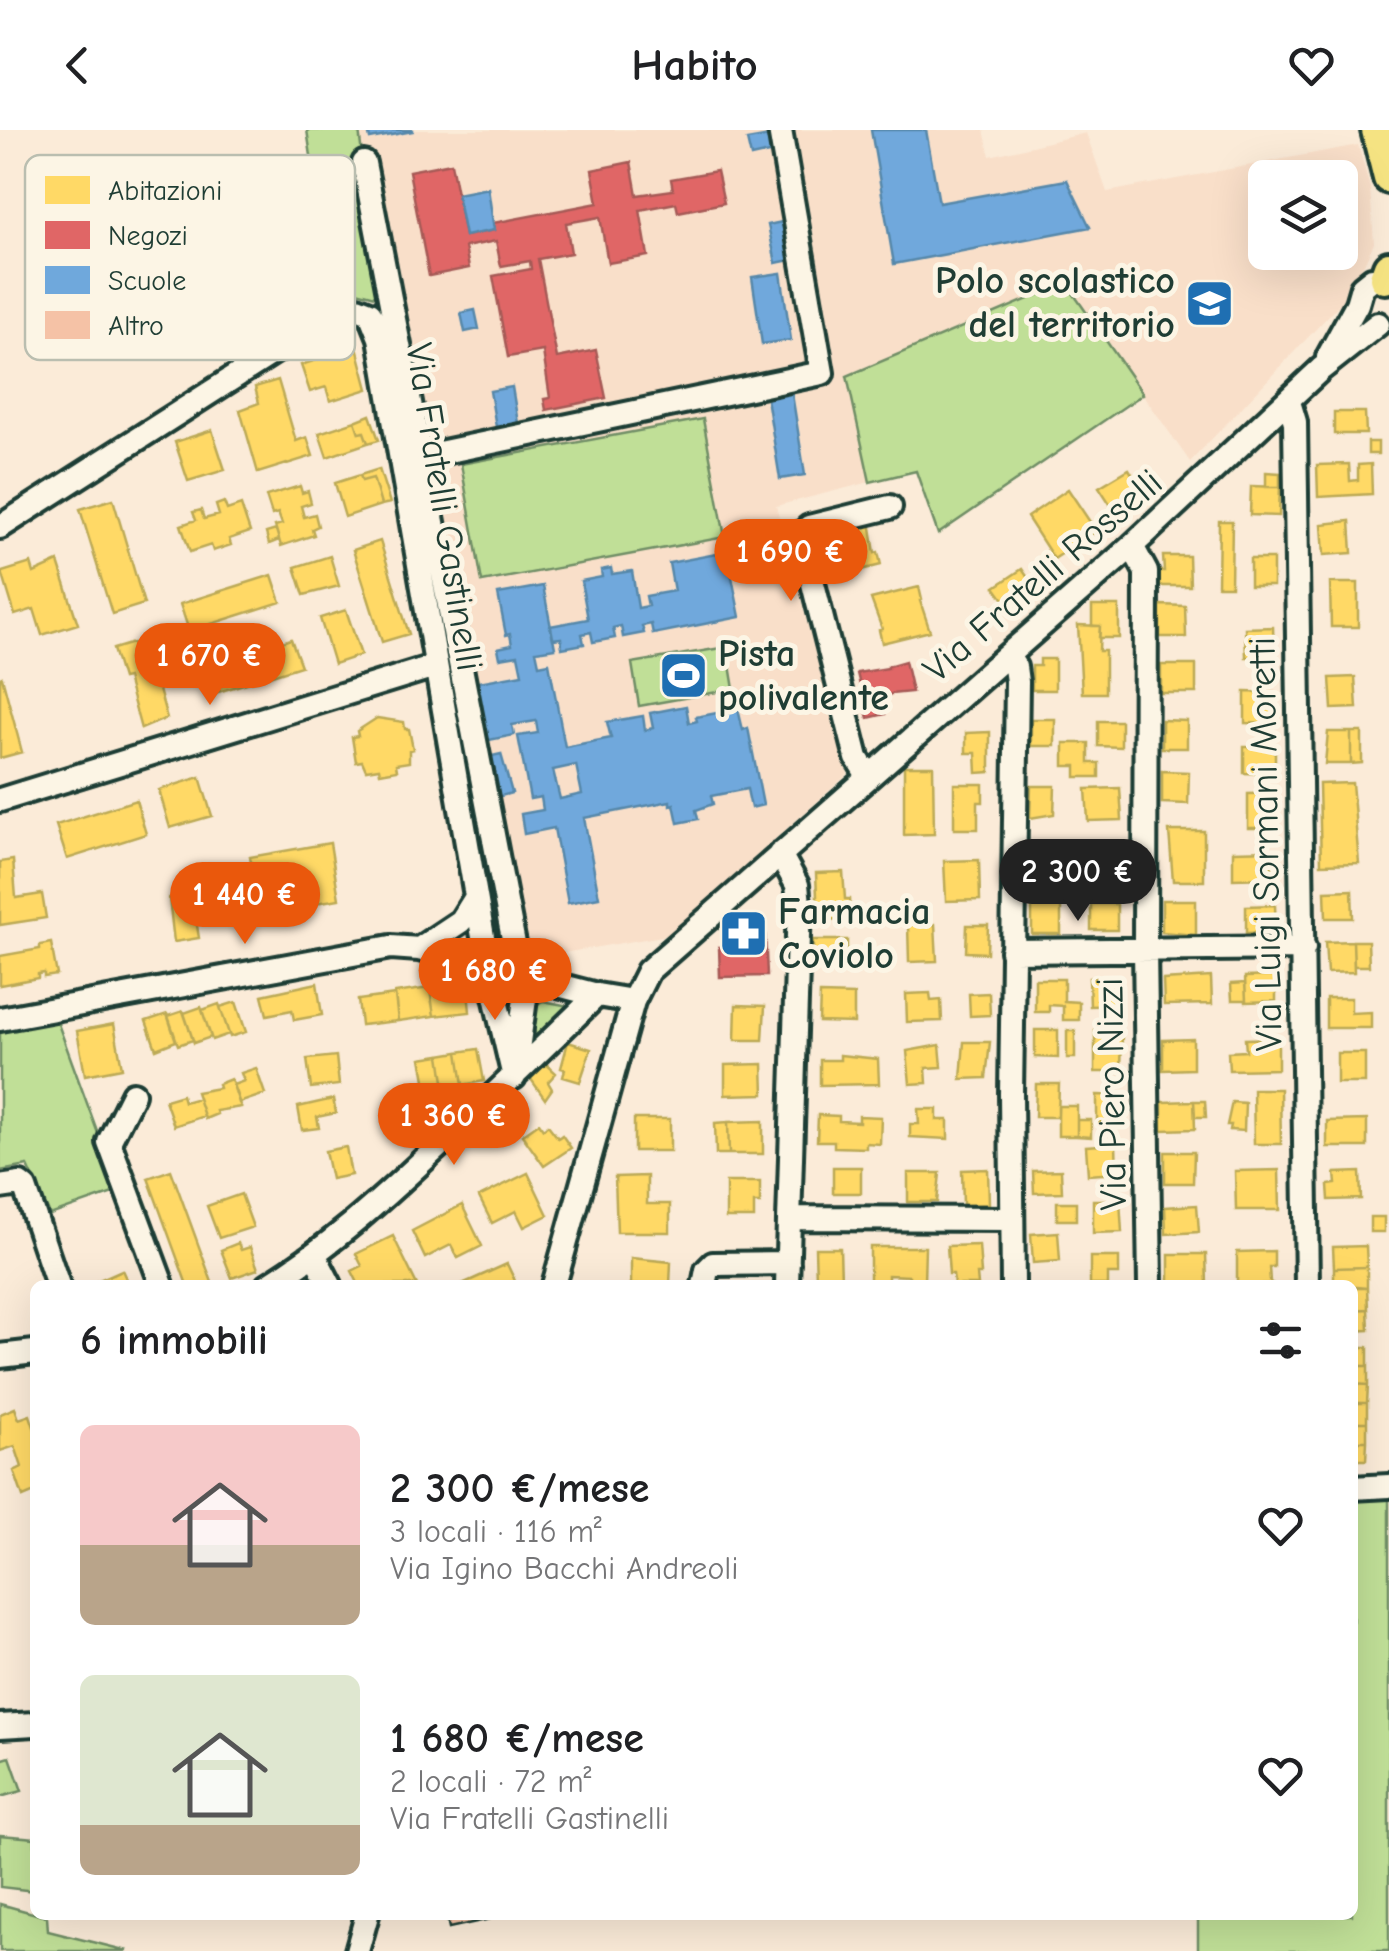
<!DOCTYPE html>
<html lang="it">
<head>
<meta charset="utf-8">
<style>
  body { margin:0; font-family:"Comic Neue",sans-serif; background:#f2f2f2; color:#202124; height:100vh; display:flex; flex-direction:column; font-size:38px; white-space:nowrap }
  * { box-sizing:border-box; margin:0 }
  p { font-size:32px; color:#757577 }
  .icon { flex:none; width:55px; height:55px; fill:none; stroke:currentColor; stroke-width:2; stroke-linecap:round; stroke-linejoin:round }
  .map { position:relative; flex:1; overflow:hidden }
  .details { position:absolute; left:30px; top:1150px; width:1328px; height:640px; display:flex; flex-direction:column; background:#fff; border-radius:15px; box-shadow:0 10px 40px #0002 }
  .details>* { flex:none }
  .fabs { position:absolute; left:1248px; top:30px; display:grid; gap:20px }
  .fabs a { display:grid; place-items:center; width:110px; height:110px; border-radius:15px; background:#fff; box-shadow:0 10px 40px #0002; font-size:50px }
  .price { position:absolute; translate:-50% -85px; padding:0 22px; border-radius:35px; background:#ea580c; color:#fff; font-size:32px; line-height:65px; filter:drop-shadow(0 2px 5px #0008) }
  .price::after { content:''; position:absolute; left:50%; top:60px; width:30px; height:22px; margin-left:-15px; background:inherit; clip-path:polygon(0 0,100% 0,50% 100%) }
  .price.active { background:#222; color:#fff }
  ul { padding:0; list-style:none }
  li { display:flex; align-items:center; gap:30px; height:250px; padding:0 50px }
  li span { display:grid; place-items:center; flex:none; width:280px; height:200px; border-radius:15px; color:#555 }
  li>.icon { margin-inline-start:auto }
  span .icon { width:120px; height:120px; fill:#fffc; stroke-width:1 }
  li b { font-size:42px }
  h2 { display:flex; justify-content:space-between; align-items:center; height:120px; padding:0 50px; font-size:42px }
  header { display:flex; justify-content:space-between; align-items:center; height:130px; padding:0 50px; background:#fff; font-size:45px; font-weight:700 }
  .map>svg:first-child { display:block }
  .built { fill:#f9dfc9; fill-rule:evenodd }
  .green { fill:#c0df97; stroke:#708e66; stroke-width:2.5 }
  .homes { fill:#ffd966; stroke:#bcaa57; stroke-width:2.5 }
  .shops { fill:#e06666; stroke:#a65a57; stroke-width:2.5 }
  .schools { fill:#6fa8dc; stroke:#5788aa; stroke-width:2.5; fill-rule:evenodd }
  .building { fill:#f5c2a6; stroke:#1f3d34; stroke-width:2.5 }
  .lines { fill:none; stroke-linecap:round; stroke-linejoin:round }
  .minor-casing { stroke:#1f3d34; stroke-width:30 }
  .major-casing { stroke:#1f3d34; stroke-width:38 }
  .minor { stroke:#fcf5e5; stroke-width:22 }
  .major { stroke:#f5e382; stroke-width:30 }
  .labels { text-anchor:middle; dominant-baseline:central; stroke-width:10; stroke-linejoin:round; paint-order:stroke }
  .poi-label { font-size:38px; font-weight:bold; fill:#1f3d34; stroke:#fcf5e5; text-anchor:start }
  .street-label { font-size:38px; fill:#1f3d34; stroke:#fcf5e5 }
  .key { fill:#fcf5e5; stroke:#babeb0; stroke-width:2.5 }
  .key-label { font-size:28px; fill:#1f3d34 }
</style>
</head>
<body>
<header><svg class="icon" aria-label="back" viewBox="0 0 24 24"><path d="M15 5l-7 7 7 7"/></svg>Habito<svg class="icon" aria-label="heart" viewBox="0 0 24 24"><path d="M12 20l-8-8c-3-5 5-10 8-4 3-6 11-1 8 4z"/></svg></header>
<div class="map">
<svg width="1389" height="1821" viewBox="0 0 1389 1821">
  <rect width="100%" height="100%" fill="#fbebd8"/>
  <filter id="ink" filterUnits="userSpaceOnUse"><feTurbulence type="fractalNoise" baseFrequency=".01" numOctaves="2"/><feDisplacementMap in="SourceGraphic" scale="20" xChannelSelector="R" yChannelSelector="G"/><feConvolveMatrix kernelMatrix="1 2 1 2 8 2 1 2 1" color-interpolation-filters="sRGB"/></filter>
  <g filter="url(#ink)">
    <path class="built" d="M359,0H984L990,26L1086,3L1107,62L1358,15L1370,58L1374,113L1350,163L1190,332L1066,154L847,246L870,352L776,376L848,644L668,805L517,831ZM1265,48H1340V122H1265Z"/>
    <path class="green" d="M307,0H359L379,167L357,161L333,168Z
      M1066,153L1143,264L938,404L916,341L870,352L847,246Z
      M703,289L725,407L482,452L461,334Z
      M727,517L734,559L639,576L632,533Z
      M494,752L508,826L493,823L483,753Z
      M543,871L574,877L536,908L530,877Z
      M57,891L119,1061L50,1085L28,1036L0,1041V902Z
      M1389,1366V1821H1198V1785H1352L1353,1368Z
      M10,1627L22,1661L0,1667V1630Z
      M0,1705L35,1708V1761L0,1757Z
      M0,1774L47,1787L48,1801L128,1821H0Z"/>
    <path class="homes" d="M354,206L368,259L330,271L326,257L310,262L301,235L317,230L315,221L326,218L324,214Z
      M278,250L296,311L307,307L313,326L258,343L240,280L259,273L255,257Z
      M1334,282H1365L1366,304H1334Z
      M370,285L379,310L368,313L364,302L359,303L355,291Z
      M355,291L359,303L364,302L368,313L327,327L319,303Z
      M212,300L225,340L188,351L175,312Z
      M1368,312H1378V324H1368Z
      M1349,334L1350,351L1358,350V335L1371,334L1372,364L1318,367L1317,335Z
      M379,339L390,373L381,375L373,348L362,351L360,345Z
      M1129,339L1143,362L1114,380L1099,357Z
      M1266,342L1280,343V357H1266Z
      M360,345L362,351L373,348L381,375L345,387L335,353Z
      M300,356L302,363L308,361L311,373L301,376L304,387L315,384L318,396L312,399L314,405L281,416L275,396L282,394L278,383L272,385L266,366Z
      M1251,356L1280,357L1279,386L1250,385Z
      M1068,359L1096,401L1054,429L1027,387Z
      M113,369L144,474L112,484L80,379Z
      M224,372L227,380L241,375L250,402L229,409L231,415L213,421L211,415L190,422L181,395L196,390L193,382L201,380L204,389L219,385L216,375Z
      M870,391L875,423L878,422L881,435L833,447L830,434H833L822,403Z
      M1219,391H1232L1231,456H1218Z
      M1350,391L1352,423L1324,425L1322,394Z
      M276,400L279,410L269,414L266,403Z
      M380,411L409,504L382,512L353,420Z
      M330,426L339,456L304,465L295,437Z
      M1163,426H1189L1190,456H1159V441H1164Z
      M1250,429H1273V456H1250Z
      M58,432L78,494L42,505L34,479L15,485L2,442L31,433L34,443Z
      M1022,439L1037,461L1011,479L995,457Z
      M272,445L281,472L189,501L180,474Z
      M1330,453H1358V497H1331Z
      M919,457L922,470L920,471L930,501L882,513L879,500L882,499L871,469Z
      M1160,475L1185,476L1186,507H1160Z
      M1092,476H1119V508H1099L1100,496H1092Z
      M346,480L361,525L334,534L320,488Z
      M1078,495L1100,496L1099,521H1105V563H1082Z
      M1273,497L1274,527H1246L1245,498Z
      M291,509L301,536L209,565L200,538Z
      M133,513L143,549L155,546L167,588L141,599L127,548L122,549L113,519Z
      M1040,529H1055V560H1032V536H1040Z
      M1161,535H1196V563H1161Z
      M2,547L22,622L0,628V548Z
      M1355,547L1357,578L1332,579L1330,548Z
      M1245,562L1274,563V594L1245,593Z
      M377,588L404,592L405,599H409L413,619L409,620V632L396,634L397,640L380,643L379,638L366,640L362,631L356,632L352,607L358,606L357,601Z
      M1031,589H1055V616H1031Z
      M1162,590L1187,591V618H1162Z
      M1098,591H1121V617L1098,616Z
      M990,602V642L977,643L976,623H966V603Z
      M1328,602H1351V634H1325Z
      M1351,602H1362V633L1351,634Z
      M1064,613H1089V633H1099V647H1076V636H1064Z
      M1244,617H1275V644L1244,643Z
      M904,636H933L934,704L904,705Z
      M1162,641L1189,642L1188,674L1162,673Z
      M200,647L212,686L170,698L159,660Z
      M1352,653L1359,733L1321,734L1319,654Z
      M954,654H983V672H978V699H954Z
      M1031,656H1055L1054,684L1030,688Z
      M1120,658L1122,690L1088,691L1086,659Z
      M1278,663V698H1248V664Z
      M136,670L146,704L67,729L56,695Z
      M1169,701H1204V751H1173Z
      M330,713L339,769L292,777L293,790L290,794L285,793L283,784L278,785V780L260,783L250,727Z
      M1035,717H1064V746H1034Z
      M1115,717L1116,744L1079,745L1078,718Z
      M1272,720V748L1233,749V721Z
      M13,730L16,768L42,764L46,788L0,795V732Z
      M979,730L980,770L946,771L944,731Z
      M843,742L845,769H849L850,789L818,790L816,743Z
      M1352,760L1353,788H1326L1325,761Z
      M192,764L199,808L174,812L169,768Z
      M1162,770H1196V805L1162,802Z
      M1091,774H1117V800H1091Z
      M1275,775L1276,802L1246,803V776Z
      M1032,777H1061V804H1032Z
      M935,794L937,831L909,832L908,795Z
      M967,795H988L987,823L966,822Z
      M813,810H847V836H813Z
      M1353,811H1368L1369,836H1354Z
      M1353,811L1354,842L1327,843L1325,812Z
      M51,813L57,845L44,847V843L38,844V848L0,855V826L40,819V815Z
      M1276,846V871L1246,872L1245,847Z
      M1121,847L1122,875L1090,876L1089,848Z
      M1211,847L1212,874L1164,875L1163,850Z
      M1035,849H1064V871L1079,872V890H1063V876L1049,875V882H1035Z
      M317,853L322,885L294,890L292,880L267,885L262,865Z
      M1245,853L1246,870H1232L1231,854Z
      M458,856L459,862L468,861L470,882L434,886L430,860Z
      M430,858L434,886L398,891L395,863Z
      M930,863L931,871L941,870L942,891L907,892L906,864Z
      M989,863L990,885L970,886L969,864Z
      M820,864L854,865V893L819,892Z
      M395,865L398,891L361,895L358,870Z
      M1326,868H1351V883L1371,882V898H1326Z
      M236,872L246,902L230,907L220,877Z
      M219,874L229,904L212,910L202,880Z
      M736,875L765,876L763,910H735Z
      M201,877L211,907L194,913L184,883Z
      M183,881L193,910L178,915L168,886Z
      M167,884L176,911L156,919L146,891Z
      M114,894L122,938L85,945L77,901Z
      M1035,900H1058V928L1035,927Z
      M1095,900L1122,901L1121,942H1095Z
      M1067,901H1075V928H1067Z
      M1278,908V939L1229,940L1228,922L1246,921L1245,909Z
      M1193,909V939L1163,940V910Z
      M568,912L591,919L580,952L563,947L565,939L561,938Z
      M964,912H990L986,948L961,949Z
      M940,915L942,937L926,938L927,953L910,954L907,921Z
      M478,919L484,951L463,955L458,922Z
      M458,922L463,955L445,958L440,925Z
      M1337,923H1365V953H1337Z
      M440,925L445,958L427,961L421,928Z
      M840,925L878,929L879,954L820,955V930H840Z
      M336,926L339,955L311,958L307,929Z
      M543,931L556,943L548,952L552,959L545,969L528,945Z
      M763,934L764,964L725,965V935Z
      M256,938L265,964L239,973L233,955L244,951L241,943Z
      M231,949L241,977L216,981L217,984L205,989L196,962L219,958L218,954Z
      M1036,954H1059L1058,987H1035Z
      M1253,959H1280L1281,1014H1254Z
      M182,965L184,972L198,968L204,986L174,996L165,970Z
      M1097,965L1122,966V992H1097Z
      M333,969L336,983L317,987L319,998L302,1000L298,977Z
      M1194,971H1205L1206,987H1195Z
      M1194,971L1195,999L1162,1000V972Z
      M1232,972L1245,973L1244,1001L1230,1000L1231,995H1227Z
      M1058,976H1077V1006H1058Z
      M918,979H937V990H948V1009L910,1007V994H919Z
      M818,985L839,986V991L859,992V986L881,987L880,1014L866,1013V1018L834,1017V1011H817Z
      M634,989H670V1021H634Z
      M1077,990H1091V1007L1077,1006Z
      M1367,990V1017H1327V991Z
      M763,991V1024H729L728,992Z
      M728,992L729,1024H716L715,993Z
      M539,993L543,999L548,995L558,1008L562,1005L571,1018L544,1036L522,1005Z
      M1116,1014L1117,1043L1088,1045L1086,1016Z
      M346,1017L351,1045L331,1049L325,1021Z
      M1165,1022H1194L1193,1053H1165Z
      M833,1037H861V1063H833Z
      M988,1039L989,1074L963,1075L962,1040Z
      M171,1040L213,1155H187L148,1048Z
      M1061,1040L1062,1062L1034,1063L1033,1041Z
      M1279,1040L1280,1080H1236L1235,1041Z
      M1360,1042L1361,1069L1329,1070L1328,1055L1336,1054L1335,1043Z
      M528,1043L548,1085L524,1097L516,1081L492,1093L479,1067Z
      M908,1043H940L937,1072H908Z
      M647,1046V1074H670V1102H617L615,1047Z
      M726,1052H760V1073H754V1088H726Z
      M241,1064L253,1097L219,1108L207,1076Z
      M1093,1070H1120L1122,1102L1093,1103Z
      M1057,1072H1076V1090H1057Z
      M462,1075L482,1116L458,1128L451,1115L425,1128L412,1101Z
      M1197,1075L1199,1102L1166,1104L1165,1077Z
      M1370,1087H1384V1102H1370Z
      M1058,1102L1060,1131L1033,1133L1031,1104Z
      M393,1106L417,1155H359L352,1141L362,1136L356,1124Z
      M238,1113L241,1120L250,1117L258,1139L232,1148L221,1120Z
      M979,1115L981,1144H977L978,1155H954L953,1144H949L947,1116Z
      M1366,1116L1367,1137L1334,1138L1333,1117Z
      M870,1117H925L924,1153H909V1146L888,1145V1154H870Z
      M815,1118H840L841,1151H816Z
      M1274,1121V1137H1269L1270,1152L1275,1155H1237V1122Z
      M1169,1124H1206L1207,1155H1169Z
      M1090,1127H1119V1144H1108V1155H1090Z
      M631,1128L671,1132L670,1155H631Z
      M507,1134L517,1155H460Z
      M1367,1137V1158L1334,1155V1138Z
      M122,1140L129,1155H88Z
      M816,1151H841V1155H816Z
      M1352,1158H1367L1368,1179L1352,1180Z
      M1368,1179L1369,1200L1352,1201V1180Z
      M1352,1217H1368V1236H1352Z
      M1352,1236H1368V1255L1352,1254Z
      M1352,1254L1368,1255L1367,1273H1352Z
      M1352,1273H1367V1292H1352Z
      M15,1278L19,1289L30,1285L35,1300V1362L23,1367L14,1341L22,1337L15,1316L0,1321V1284Z
      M1352,1292H1367V1311H1352Z
      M1352,1311H1367L1366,1330H1352Z"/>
    <path class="shops" d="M631,32L637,65L673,60L671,49L717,41L724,73L678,82L676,73L640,80L648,126L608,133L600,87L566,93L571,123L538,129L557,228L596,220L606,268L546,280L544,269L550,268L543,221L508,227L493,146L531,139L530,131L501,136L496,111L465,117L469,138L429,146L409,41L451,33L465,106L494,100L493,93L598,73L592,40Z
      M905,531L912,562L891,564L882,572L885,584L868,588L857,543L888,538V536Z
      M765,798L767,846L720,847L719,817L737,816L736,799Z"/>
    <path class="schools" d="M368,0H413V1L370,9Z
      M871,0H926L939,73L1067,50L1090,97L894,134Z
      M770,6L773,22L751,27L747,10Z
      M488,58L494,100L465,106L457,64Z
      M782,92L790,130L776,133L768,95Z
      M781,143L791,210L762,214L752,147Z
      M475,180L479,199L465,202L461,183Z
      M512,257L518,293L496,297L490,261Z
      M792,264L805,345L780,349L767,268Z
      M727,422L740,487L653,504L651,494L642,496L644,503L623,507L621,496L613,498L615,508L593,512L591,502L582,504L584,514L562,518L561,508L553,509L550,496L588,489L581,451L602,447L601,440L611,438L612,444L632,441L638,478L648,476L646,466L674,461L669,433Z
      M543,456L555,518L536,521L539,535L549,533L565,617L611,608L607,592L643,586L645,600L653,598L650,583L686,576L689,593L697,591L696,587L738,579L743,600L748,598L763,675L751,678L747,659L711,666L713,674L696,680L698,689L678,693L674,674L670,675V671L584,688L599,767L568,773L554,698L524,704L521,684L543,680L541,667L530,669L518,606L538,603L536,591L512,595L514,605L479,612L468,554L522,544L518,525L500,528L498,518L512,515L510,504L506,505L498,464ZM576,635L582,664L560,669L553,640Z
      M501,624L512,663L490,669L479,629Z"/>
    <path class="building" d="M446,1785H489L490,1789L449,1798Z"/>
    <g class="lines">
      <defs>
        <path id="minor" d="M364,33L520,845
          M1328,227L1357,174L1362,157L1372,149H1389
          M1289,272L1295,292L1307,1155
          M420,327L822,243L780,0
          M0,397L330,186L357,178L370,183L380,208L488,836L514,947
          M1132,416L1146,442L1145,820L1150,1155
          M1008,526L1015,537L1017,552L1011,964L1013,1155
          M868,646L857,628L801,406L809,397L890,377
          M0,670L435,536
          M780,724L797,755L799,774L787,1155
          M419,819L461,791L476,767
          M1012,821L1304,818
          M0,889L391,817L419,819L597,865L633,871
          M516,934L528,847
          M133,964L109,1012L162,1155
          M0,1057L20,1054L25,1058L58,1155
          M790,1088L1012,1089
          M315,1126L330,1155
          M268,1155C328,1118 378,1073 429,1025C486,973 542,919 597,865
          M554,1155L633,871L648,841L1132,416L1321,239L1378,194
          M704,1155L707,1140L713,1134L788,1133
          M0,1226L35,1222
          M1352,1358L1389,1356
          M0,1596L35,1594
          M357,1821L367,1785"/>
        <path id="major" d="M1377,0L1389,48
          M1385,148L1389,137"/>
      </defs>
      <use href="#minor" class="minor-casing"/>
      <use href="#major" class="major-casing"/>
      <use href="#minor" class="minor"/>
      <use href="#major" class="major"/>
    </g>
  </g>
  <defs>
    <symbol id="school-square" viewBox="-11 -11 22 22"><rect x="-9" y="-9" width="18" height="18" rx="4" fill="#1f6fb2" stroke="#fcf5e5"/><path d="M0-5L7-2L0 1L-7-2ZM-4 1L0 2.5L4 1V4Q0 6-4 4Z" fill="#fff"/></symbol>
    <symbol id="stadium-square" viewBox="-11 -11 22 22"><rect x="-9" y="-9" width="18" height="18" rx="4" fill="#1f6fb2" stroke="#fcf5e5"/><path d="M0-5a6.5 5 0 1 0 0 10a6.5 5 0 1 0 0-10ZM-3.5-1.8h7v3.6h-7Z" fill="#fff"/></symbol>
    <symbol id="pharmacy-square" viewBox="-11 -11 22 22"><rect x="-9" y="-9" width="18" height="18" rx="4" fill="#1f6fb2" stroke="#fcf5e5"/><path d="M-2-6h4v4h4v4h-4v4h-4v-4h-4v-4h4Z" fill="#fff"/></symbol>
  </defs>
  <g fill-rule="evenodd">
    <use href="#school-square" x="1182" y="146" width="55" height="55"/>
    <use href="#stadium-square" x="656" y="518" width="55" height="55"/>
    <use href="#pharmacy-square" x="716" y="776" width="55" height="55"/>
  </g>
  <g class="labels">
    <g class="poi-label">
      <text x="1175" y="151" text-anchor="end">Polo scolastico<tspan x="1175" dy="44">del territorio</tspan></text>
      <text x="718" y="524">Pista<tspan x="718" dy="44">polivalente</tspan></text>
      <text x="778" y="782">Farmacia<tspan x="778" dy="44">Coviolo</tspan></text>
    </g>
    <g class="street-label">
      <text transform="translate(444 377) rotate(81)">Via Fratelli Gastinelli</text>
      <text transform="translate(1043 446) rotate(-41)">Via Fratelli Rosselli</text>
      <text transform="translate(1266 714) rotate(-91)">Via Luigi Sormani Moretti</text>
      <text transform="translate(1112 964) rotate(-91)">Via Piero Nizzi</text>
    </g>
  </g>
  <rect x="25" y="25" width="330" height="205" rx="15" class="key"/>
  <rect x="45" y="46" width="45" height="28" fill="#ffd966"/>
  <rect x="45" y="91" width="45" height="28" fill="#e06666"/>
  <rect x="45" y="136" width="45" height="28" fill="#6fa8dc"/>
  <rect x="45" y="181" width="45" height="28" fill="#f5c2a6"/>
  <g class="key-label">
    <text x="108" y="70">Abitazioni</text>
    <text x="108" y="115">Negozi</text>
    <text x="108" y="160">Scuole</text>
    <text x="108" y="205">Altro</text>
  </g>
</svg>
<div class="fabs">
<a><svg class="icon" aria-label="layers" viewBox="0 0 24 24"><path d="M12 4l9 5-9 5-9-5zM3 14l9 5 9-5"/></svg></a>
</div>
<b class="price" style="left:791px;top:474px">1 690 €</b>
<b class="price" style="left:210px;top:578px">1 670 €</b>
<b class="price active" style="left:1078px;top:794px">2 300 €</b>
<b class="price" style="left:245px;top:817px">1 440 €</b>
<b class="price" style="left:495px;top:893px">1 680 €</b>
<b class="price" style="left:454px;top:1038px">1 360 €</b>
<section class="details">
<h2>6 immobili<svg class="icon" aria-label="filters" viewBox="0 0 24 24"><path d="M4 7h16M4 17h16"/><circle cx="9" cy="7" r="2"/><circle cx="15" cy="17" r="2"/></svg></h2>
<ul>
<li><span style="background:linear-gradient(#f6c9c9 60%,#b9a48a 0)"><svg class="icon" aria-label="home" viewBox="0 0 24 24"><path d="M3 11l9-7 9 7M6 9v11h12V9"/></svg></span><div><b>2 300 €/mese</b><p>3 locali · 116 m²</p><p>Via Igino Bacchi Andreoli</p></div><svg class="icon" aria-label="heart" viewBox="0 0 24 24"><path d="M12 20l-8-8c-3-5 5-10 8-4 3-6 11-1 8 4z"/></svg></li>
<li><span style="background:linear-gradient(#dfe7d0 75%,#b9a48a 0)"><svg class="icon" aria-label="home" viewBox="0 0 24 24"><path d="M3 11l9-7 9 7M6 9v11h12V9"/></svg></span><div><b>1 680 €/mese</b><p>2 locali · 72 m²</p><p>Via Fratelli Gastinelli</p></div><svg class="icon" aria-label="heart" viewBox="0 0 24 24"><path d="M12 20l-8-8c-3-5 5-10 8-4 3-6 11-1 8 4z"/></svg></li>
</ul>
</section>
</div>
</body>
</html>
